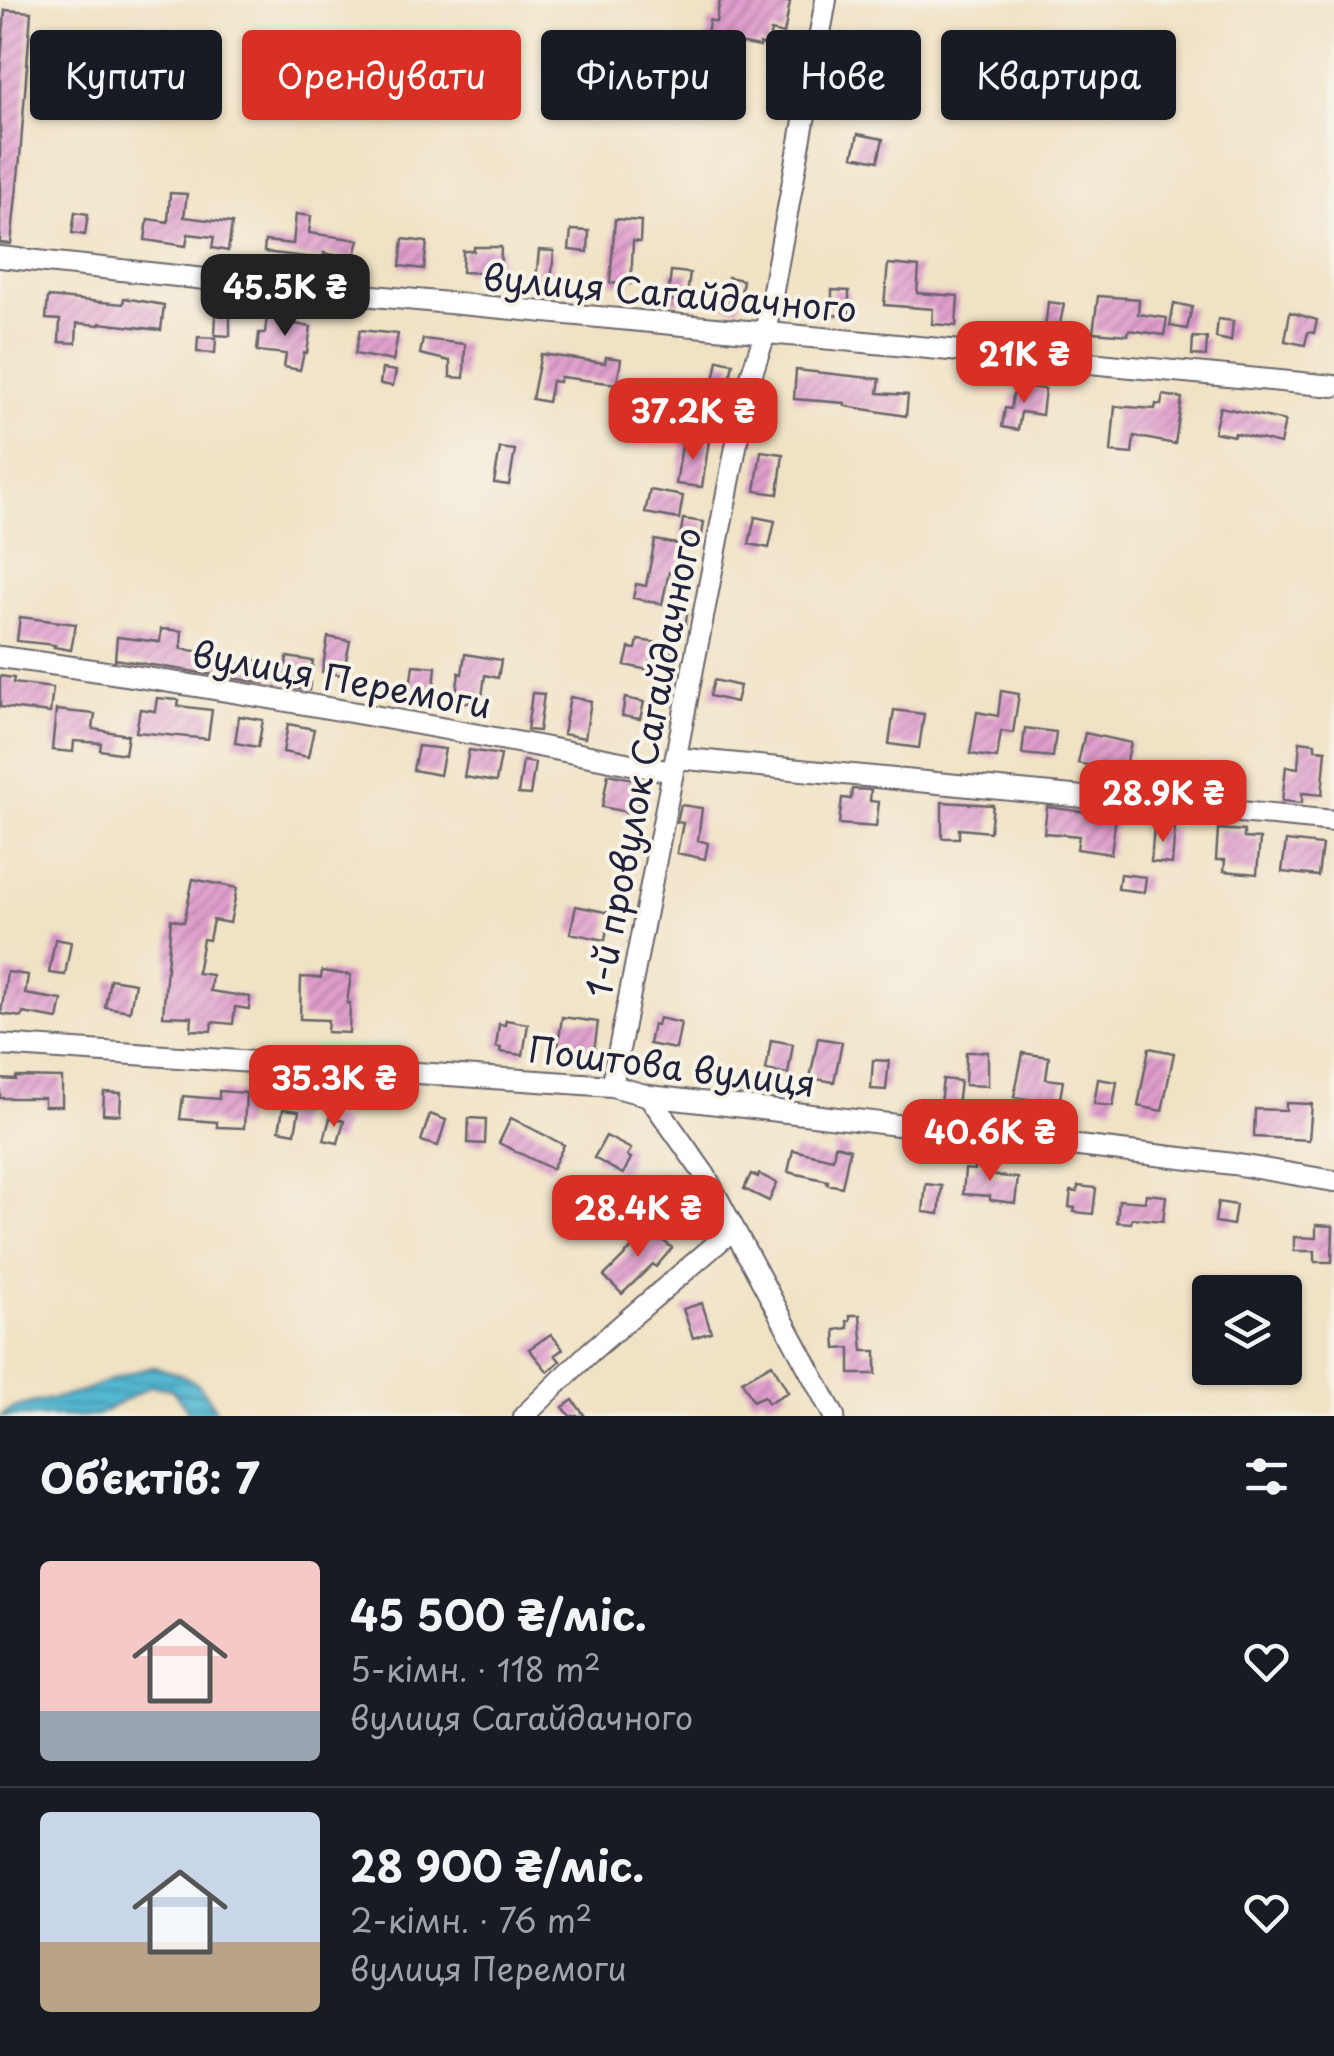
<!DOCTYPE html>
<html lang="uk">
<head>
<meta charset="utf-8">
<style>
  body { margin:0; font-family:"Playpen Sans",sans-serif; background:#242831; color:#f1f3f6; height:100vh; display:flex; flex-direction:column; font-size:38px; white-space:nowrap }
  * { box-sizing:border-box; margin:0 }
  p { font-size:32px; color:#9ea1a6 }
  .icon { flex:none; width:55px; height:55px; fill:none; stroke:currentColor; stroke-width:2; stroke-linecap:round; stroke-linejoin:round }
  .map { position:relative; height:1416px; overflow:hidden }
  .details { display:flex; flex-direction:column; background:#171b24; flex:1 }
  .details>* { flex:none }
  .guide { position:absolute; left:30px; top:30px; width:1275px; height:90px; display:flex; gap:20px }
  .buttons { position:absolute; left:1192px; top:1275px; display:grid; gap:20px }
  .buttons a { display:grid; place-items:center; width:110px; height:110px; border-radius:10px; background:#171b24; box-shadow:0 2px 8px #0004; font-size:50px }
  .price { position:absolute; translate:-50% -85px; padding:0 22px; border-radius:20px; background:#d93025; color:#fff; font-size:32px; line-height:65px; filter:drop-shadow(0 2px 5px #0008) }
  .price::after { content:''; position:absolute; left:50%; top:60px; width:30px; height:22px; margin-left:-15px; background:inherit; clip-path:polygon(0 0,100% 0,50% 100%) }
  .price.selected { background:#222; color:#fff }
  ul { padding:0; list-style:none }
  li { display:flex; align-items:center; gap:30px; height:250px; padding:0 40px }
  li+li { border-top:2px solid #363941 }
  li span { display:grid; place-items:center; flex:none; width:280px; height:200px; border-radius:10px; color:#555 }
  li>.icon { margin-inline-start:auto }
  span .icon { width:120px; height:120px; fill:#fffc; stroke-width:1 }
  li b { font-size:42px }
  h2 { display:flex; justify-content:space-between; align-items:center; height:120px; padding:0 40px; font-size:42px }
  .tag { padding:0 35px; border-radius:10px; background:#171b24; box-shadow:0 2px 8px #0004; font-size:35px; line-height:90px }
  .tag.selected { background:#d93025; color:#fff }
  .map>svg:first-child { display:block }
  .water { fill:url(#water-rules); stroke:#3b6d86; stroke-width:2.5 }
  .building { fill:url(#building-hatch) }
  .lines { fill:none; stroke-linecap:round; stroke-linejoin:round }
  .minor-casing { stroke:#6a656b; stroke-width:24 }
  .minor { stroke:#fff; stroke-width:20 }
  .labels { text-anchor:middle; dominant-baseline:central; stroke-width:8; stroke-linejoin:round; paint-order:stroke }
  .street-label { font-size:35px; fill:#22223b; stroke:#f7f3e8 }
</style>
</head>
<body>
<div class="map">
<svg width="1334" height="1416" viewBox="0 0 1334 1416">
  <defs>
    <pattern id="water-rules" width="6" height="5" patternUnits="userSpaceOnUse" patternTransform="scale(2.5)"><rect width="6" height="5" fill="#54b8d2"/><path d="M0 2.5h6" fill="none" stroke="#4595ac"/></pattern>
    <pattern id="building-hatch" width="6" height="6" patternUnits="userSpaceOnUse" patternTransform="scale(2.5)"><rect width="6" height="6" fill="#e09ecd"/><path d="M-1 1l2-2M0 6l6-6M5 7l2-2" fill="none" stroke="#b580a8"/></pattern>
  </defs>
  <rect width="100%" height="100%" fill="#f7f3e8"/>
  <filter id="ink" filterUnits="userSpaceOnUse"><feTurbulence type="fractalNoise" baseFrequency=".01" numOctaves="2"/><feDisplacementMap in="SourceGraphic" scale="20" xChannelSelector="R" yChannelSelector="G"/><feConvolveMatrix kernelMatrix="1 2 1 2 8 2 1 2 1" color-interpolation-filters="sRGB"/></filter>
  <filter id="wash" filterUnits="userSpaceOnUse"><feTurbulence type="fractalNoise" baseFrequency=".0048" numOctaves="4" result="noise"/><feDisplacementMap in="SourceGraphic" scale="40" xChannelSelector="R" yChannelSelector="G"/><feGaussianBlur stdDeviation="2.25" result="paint"/><feColorMatrix in="noise" values="0 0 0 0 0 0 0 0 0 0 0 0 0 0 0 0 0 1.4 0 .05"/><feComposite in="paint" operator="in"/></filter>
  <g filter="url(#wash)">
    <rect width="100%" height="100%" fill="#f0e2c4"/>
    <path class="water" d="M153,1367C188,1375 204,1381 218,1416H189L185,1406L171,1389L151,1386L96,1416H0C23,1399 50,1402 77,1393C103,1384 126,1372 153,1367Z"/>
    <g id="blocks">
      <path class="building" d="M720,0H778L790,2L784,34L771,31L768,46L760,44V47L724,40L721,56L705,53L709,20L716,22Z
        M5,10L31,12L20,158L11,244L0,243V74Z
        M839,78L866,81L863,107L835,104Z
        M858,134L883,139L878,161L853,156Z
        M170,193L187,194L184,217L232,223L228,251L212,248L214,237L188,234L186,246L145,240L148,219L168,222Z
        M75,212L88,214L85,235L72,233Z
        M296,214L311,216L309,233L359,240L354,259L324,253L323,259L264,252L265,241L293,244Z
        M615,219L641,221L640,242L633,241L631,284L610,283Z
        M571,230L589,231L588,252L569,250Z
        M403,239L427,242L424,269L400,266Z
        M474,247H501L500,276H484V273L462,272L463,251H474Z
        M539,250L554,251L551,282L536,281Z
        M888,264L919,267L917,293L958,296L956,326L932,324L933,309L884,305Z
        M671,271L690,273L686,302L668,300Z
        M728,277L743,280L739,308L724,305Z
        M832,290L849,291V316L832,315Z
        M1098,296L1139,299L1138,314L1167,318L1164,335L1129,330L1128,335L1093,332Z
        M48,297L123,304L124,298L164,305L161,330L100,323L99,325L77,323L76,343L59,342L60,320L46,319Z
        M1048,302L1064,304L1057,339L1044,338Z
        M1174,303L1192,307L1187,329L1170,326Z
        M268,307L280,308L279,321L311,327L307,353H304L300,370L284,367L286,354L257,351L259,333H265Z
        M1290,312L1317,320L1314,333L1308,332L1305,345L1285,341Z
        M216,314H230V336L215,335Z
        M1218,319L1233,321L1231,341L1216,338Z
        M360,330L398,334L393,361L355,354Z
        M198,337L216,338L215,353L197,352Z
        M1193,337L1207,338L1206,356L1192,355Z
        M423,339L465,344L464,378L450,377V361L420,354Z
        M541,354L605,363L606,357L621,359L617,384L560,377L559,382L552,381L548,402L532,399Z
        M718,360L733,363L725,405L710,402Z
        M382,369L396,371L393,386L380,384Z
        M796,370L880,379L878,393L908,395L906,416L845,406V403L794,399Z
        M1020,386L1045,389L1042,415L1021,412L1018,430L1002,427L1005,408L1011,409L1013,394L1019,395Z
        M682,391L697,393L694,418L679,416Z
        M1163,395L1182,398L1175,444L1134,436L1132,454L1111,452L1115,406L1155,409L1156,404L1161,405Z
        M1220,407L1285,421L1280,444L1235,433L1234,436L1214,432Z
        M683,439L709,441L702,487L676,484Z
        M500,448L515,450L509,485L494,483Z
        M761,451L783,454L778,494L755,491Z
        M650,490L683,496L679,519L645,513Z
        M755,517L775,521L769,548L749,544Z
        M683,519L704,522L701,541L680,538Z
        M655,540L683,545L677,574L669,572L662,604L633,598L636,584L646,586Z
        M673,607L688,609L685,627L670,625Z
        M20,617L76,624L71,650L54,647L55,645L17,641Z
        M161,629L182,631L181,649L224,655L223,661L251,665L252,660L286,665L287,657L313,661L309,690L292,688V683L264,679V683L115,659L117,637L160,642Z
        M328,637L350,641L343,675L322,672Z
        M638,640L673,645L669,664L650,660L648,670L625,665L629,648L636,649Z
        M465,654L501,660L498,678L485,675L481,704L455,701L459,673L462,674Z
        M413,665L436,667L433,698L409,695Z
        M0,676L14,678L13,683L53,688L50,713L0,707Z
        M714,680L740,686L736,702L710,696Z
        M1001,691L1019,694L1013,733L1001,731L997,758L970,754L977,712L998,716Z
        M532,693L544,694L539,731L527,730Z
        M570,697L591,701L585,738L563,734Z
        M157,698L179,700L178,706L212,710L208,739L136,732L140,709L155,711Z
        M625,698L644,702L640,719L622,716Z
        M56,710L95,714L93,729L128,735L125,754L100,750L101,743L74,741L73,752L52,750Z
        M894,710L924,714L919,748L889,744Z
        M239,716L263,720L258,747L235,743Z
        M288,724L314,729L308,757L283,752Z
        M1025,728L1056,732L1053,757L1022,754Z
        M1085,733L1131,743L1124,773L1078,763Z
        M1300,741L1315,743V749L1326,750L1322,795L1302,793V803L1282,801L1286,766L1298,768Z
        M418,746L445,749L440,775L413,770Z
        M469,750L501,755L496,782L464,777Z
        M523,761L535,763L530,795L518,794Z
        M608,774L643,781L637,814L602,807Z
        M852,789L871,790L870,801L879,802L876,827L839,824L842,798L851,799Z
        M942,802L993,805L990,832L959,829V838H942Z
        M681,805L702,808L698,840L708,843L705,859L677,853L683,823L677,822Z
        M1047,807L1116,816L1111,854L1077,849L1079,836L1044,833Z
        M1154,826L1175,828L1172,864L1151,862Z
        M1218,829L1244,831V838L1260,839L1257,874L1224,871L1225,860H1216Z
        M1286,841L1322,845L1318,876L1282,872Z
        M1120,874L1146,877L1144,892L1118,889Z
        M193,879L237,888L230,923L213,920L209,940L203,939L197,973L212,975L210,991L250,997L249,1009L235,1007L233,1024L212,1022L211,1031L191,1030L192,1017L163,1016L171,919L184,922Z
        M576,906L610,913L605,940L570,933Z
        M55,939L71,942L65,975L49,973Z
        M322,971L351,975L347,1003H350L349,1033L327,1032L328,1020L300,1019L301,977L321,978Z
        M7,972L28,975L25,994L62,1000L58,1019L23,1013L22,1017L1,1014Z
        M110,979L135,983L130,1011L105,1007Z
        M562,1017L598,1022L594,1051L558,1046Z
        M659,1018L681,1023L676,1049L649,1044L653,1024L657,1025Z
        M506,1020L528,1024L523,1055L500,1052L501,1048L496,1047L499,1024L505,1025Z
        M818,1038L842,1042L834,1082L810,1078Z
        M771,1040L793,1044L788,1074L766,1070Z
        M1149,1048L1174,1053L1162,1111L1138,1106Z
        M966,1052H988V1086L965,1085Z
        M1023,1053L1049,1057L1046,1079L1063,1081L1058,1110L1038,1107L1039,1101L1014,1097Z
        M873,1060L889,1061L886,1090L871,1089Z
        M16,1077L62,1078V1106H44V1098H0V1079L16,1080Z
        M943,1079L960,1081L957,1106L940,1104Z
        M1098,1079L1117,1082L1113,1106L1094,1104Z
        M219,1091L246,1093L244,1128L217,1127V1122L180,1119L183,1096L219,1099Z
        M104,1092L121,1093L120,1115L103,1114Z
        M1286,1103L1312,1104L1309,1140L1254,1137L1255,1109L1286,1110Z
        M283,1109L299,1111L295,1133L279,1130Z
        M430,1114L446,1120L438,1146L421,1141Z
        M330,1118L344,1121L338,1143L324,1140Z
        M469,1118L486,1119L485,1144L468,1143Z
        M511,1118L564,1145L552,1169L499,1143Z
        M606,1136L631,1149L627,1156L631,1158L623,1174L594,1158Z
        M835,1145L850,1149L842,1187L827,1184L828,1181L788,1172L793,1150L833,1159Z
        M976,1163L990,1164L989,1175L1018,1178L1015,1203L990,1200V1196L963,1194L965,1169L975,1170Z
        M751,1174L758,1177L759,1174L777,1183L769,1201L744,1189Z
        M666,1183L690,1198L675,1221L651,1206Z
        M926,1184L942,1186L939,1214L923,1212Z
        M1078,1186L1096,1188L1093,1214L1074,1212L1075,1208L1069,1207L1071,1191L1077,1192Z
        M1146,1194L1166,1196L1163,1221L1132,1218L1131,1223L1117,1222L1119,1200L1145,1202Z
        M1218,1202L1236,1205L1233,1225L1215,1222Z
        M1316,1225L1333,1226L1332,1262H1315V1251H1294V1237L1316,1238Z
        M646,1226L672,1248L656,1267L653,1264L622,1294L604,1276L633,1247L631,1245Z
        M702,1303L711,1332L693,1338L683,1309Z
        M850,1315H860L863,1351H876V1374H850V1348L836,1349L835,1330L848,1328L847,1321L850,1320Z
        M551,1334L563,1349L555,1355L560,1361L548,1372L529,1349Z
        M772,1364L788,1392L768,1403L764,1396L753,1401L742,1381Z
        M573,1400L585,1416H570L563,1407Z"/>
    </g>
  </g>
  <g filter="url(#ink)">
    <use href="#blocks" fill-opacity="0" stroke="#6a656b" stroke-width="2.5"/>
    <g class="lines">
      <defs>
        <path id="minor" d="M0,257L299,289L1334,386
          M0,657C225,687 449,728 672,772
          M676,758L1334,821
          M0,1045L612,1086L649,1096L1233,1164L1334,1181
          M612,1086L748,385L765,334L826,0
          M649,1096L705,1175L834,1416
          M524,1416L590,1352L734,1229"/>
      </defs>
      <use href="#minor" class="minor-casing"/>
      <use href="#minor" class="minor"/>
    </g>
  </g>
  <g class="labels">
    <g class="street-label">
      <text transform="translate(670 292) rotate(5)">вулиця Сагайдачного</text>
      <text transform="translate(342 678) rotate(10)">вулиця Перемоги</text>
      <text transform="translate(642 762) rotate(-79)">1-й провулок Сагайдачного</text>
      <text transform="translate(672 1065) rotate(7)">Поштова вулиця</text>
    </g>
  </g>
</svg>
<div class="buttons">
<a><svg class="icon" aria-label="layers" viewBox="0 0 24 24"><path d="M12 4l9 5-9 5-9-5zM3 14l9 5 9-5"/></svg></a>
</div>
<b class="price selected" style="left:285px;top:339px">45.5K ₴</b>
<b class="price" style="left:1024px;top:406px">21K ₴</b>
<b class="price" style="left:693px;top:463px">37.2K ₴</b>
<b class="price" style="left:1163px;top:845px">28.9K ₴</b>
<b class="price" style="left:334px;top:1130px">35.3K ₴</b>
<b class="price" style="left:990px;top:1184px">40.6K ₴</b>
<b class="price" style="left:638px;top:1260px">28.4K ₴</b>
<div class="guide">
<a class="tag">Купити</a>
<a class="tag selected">Орендувати</a>
<a class="tag">Фільтри</a>
<a class="tag">Нове</a>
<a class="tag">Квартира</a>
</div>
</div>
<section class="details">
<h2>Об’єктів: 7<svg class="icon" aria-label="filters" viewBox="0 0 24 24"><path d="M4 7h16M4 17h16"/><circle cx="9" cy="7" r="2"/><circle cx="15" cy="17" r="2"/></svg></h2>
<ul>
<li><span style="background:linear-gradient(#f6c9c9 75%,#9aa5b1 0)"><svg class="icon" aria-label="home" viewBox="0 0 24 24"><path d="M3 11l9-7 9 7M6 9v11h12V9"/></svg></span><div><b>45 500 ₴/міс.</b><p>5-кімн. · 118 m²</p><p>вулиця Сагайдачного</p></div><svg class="icon" aria-label="heart" viewBox="0 0 24 24"><path d="M12 20l-8-8c-3-5 5-10 8-4 3-6 11-1 8 4z"/></svg></li>
<li><span style="background:linear-gradient(#c9d6e8 65%,#b9a48a 0)"><svg class="icon" aria-label="home" viewBox="0 0 24 24"><path d="M3 11l9-7 9 7M6 9v11h12V9"/></svg></span><div><b>28 900 ₴/міс.</b><p>2-кімн. · 76 m²</p><p>вулиця Перемоги</p></div><svg class="icon" aria-label="heart" viewBox="0 0 24 24"><path d="M12 20l-8-8c-3-5 5-10 8-4 3-6 11-1 8 4z"/></svg></li>
</ul>
</section>
</body>
</html>
